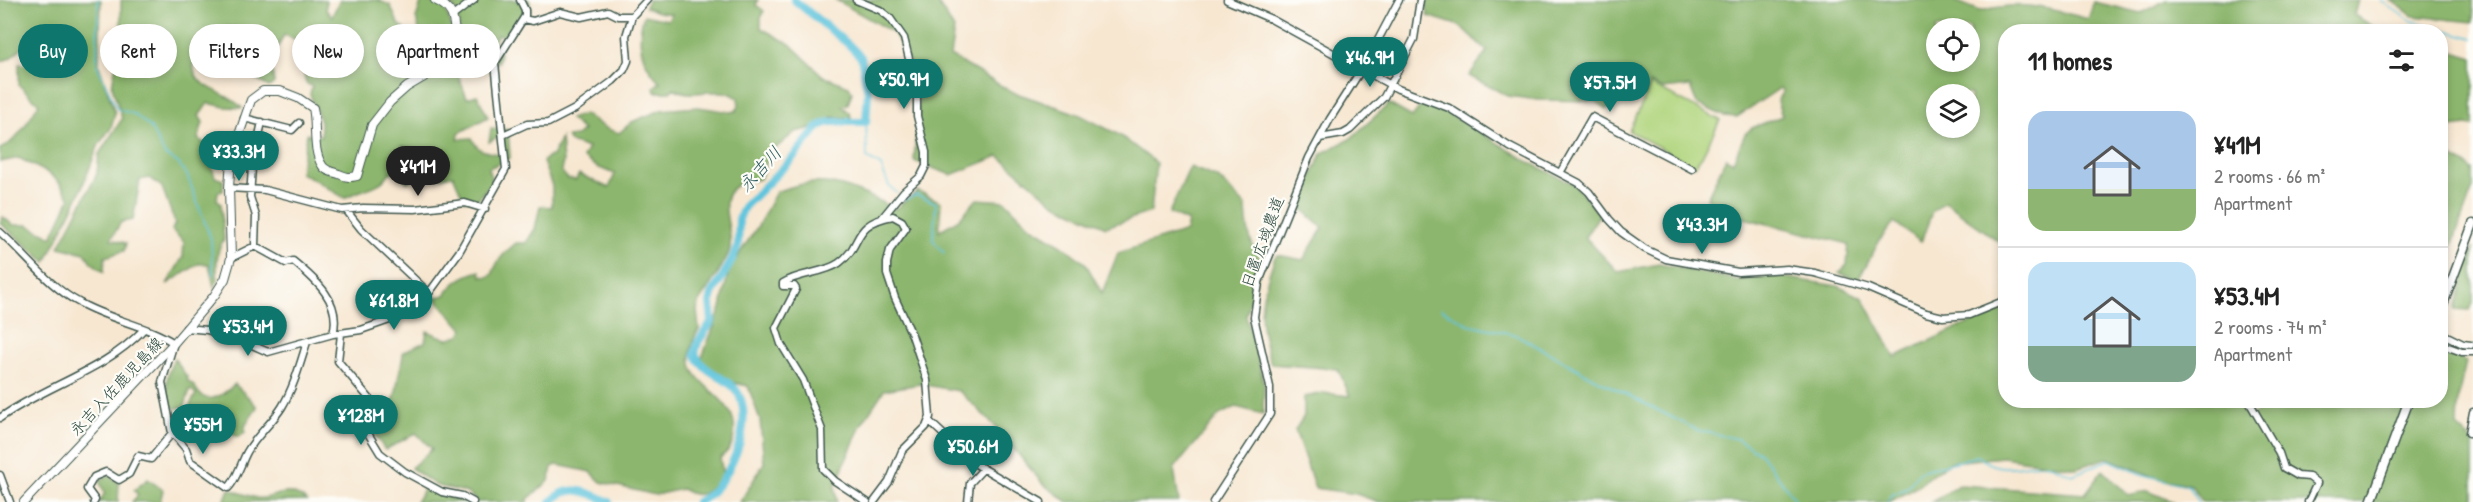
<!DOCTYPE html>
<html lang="en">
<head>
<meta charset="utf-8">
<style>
  body { margin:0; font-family:"Patrick Hand","Klee One",sans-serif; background:#f6f6f6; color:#222; height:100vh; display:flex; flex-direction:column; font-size:22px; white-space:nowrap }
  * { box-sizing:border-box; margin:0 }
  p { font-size:20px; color:#767676 }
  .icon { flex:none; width:33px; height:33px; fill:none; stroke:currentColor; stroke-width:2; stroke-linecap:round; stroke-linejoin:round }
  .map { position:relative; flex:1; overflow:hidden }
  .side { position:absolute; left:1998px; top:24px; width:450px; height:384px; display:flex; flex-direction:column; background:#fff; border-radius:24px; box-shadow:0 3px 9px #0003 }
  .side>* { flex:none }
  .banner { position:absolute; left:18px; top:24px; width:570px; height:54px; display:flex; gap:12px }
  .buttons { position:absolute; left:1926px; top:18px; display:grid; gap:12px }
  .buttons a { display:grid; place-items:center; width:54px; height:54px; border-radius:50%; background:#fff; box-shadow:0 3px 9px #0003; font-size:30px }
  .price { position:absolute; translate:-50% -51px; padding:0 14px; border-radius:21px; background:#0f766e; color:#fff; font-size:20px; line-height:39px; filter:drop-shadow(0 2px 3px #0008) }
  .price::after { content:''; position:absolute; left:50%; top:36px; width:18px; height:14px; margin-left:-9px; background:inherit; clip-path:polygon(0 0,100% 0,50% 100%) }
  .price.on { background:#222; color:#fff }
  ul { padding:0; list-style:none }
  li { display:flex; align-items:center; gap:18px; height:150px; padding:0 30px }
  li+li { border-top:2px solid #e0e0e0 }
  li span { display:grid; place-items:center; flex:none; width:168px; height:120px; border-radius:18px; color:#555 }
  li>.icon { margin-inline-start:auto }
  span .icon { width:72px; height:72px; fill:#fffc; stroke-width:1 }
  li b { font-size:26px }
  h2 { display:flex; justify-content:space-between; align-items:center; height:72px; padding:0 30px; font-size:26px }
  .chip { padding:0 21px; border-radius:27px; background:#fff; box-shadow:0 3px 9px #0003; font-size:21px; line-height:54px }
  .chip.on { background:#0f766e; color:#fff }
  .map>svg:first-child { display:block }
  .green { fill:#b1d57e; stroke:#688959; stroke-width:1.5 }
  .forest { fill:#8cb66d; stroke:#567a50; stroke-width:1.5; fill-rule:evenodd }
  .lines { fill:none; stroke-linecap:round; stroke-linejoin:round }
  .stream { stroke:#60c5dd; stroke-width:1.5 }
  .river { stroke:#60c5dd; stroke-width:8 }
  .minor-casing { stroke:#3f564c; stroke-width:9 }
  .major-casing { stroke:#3f564c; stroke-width:10 }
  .highway-casing { stroke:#3f564c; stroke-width:11 }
  .minor { stroke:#fff; stroke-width:6 }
  .major { stroke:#fff; stroke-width:8 }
  .highway { stroke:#fff; stroke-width:8 }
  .labels { text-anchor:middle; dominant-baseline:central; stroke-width:4.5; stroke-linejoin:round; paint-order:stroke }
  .street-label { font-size:16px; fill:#1f3d34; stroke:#fdfcf7 }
  .water-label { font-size:18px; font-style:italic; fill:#2f5f5e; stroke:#fdfcf7 }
</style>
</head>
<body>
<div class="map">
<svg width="2473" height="502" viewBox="0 0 2473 502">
  <rect width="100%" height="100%" fill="#fdfcf7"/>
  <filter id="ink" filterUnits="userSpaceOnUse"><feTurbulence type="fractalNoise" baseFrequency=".0167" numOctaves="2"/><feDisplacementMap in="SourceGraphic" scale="12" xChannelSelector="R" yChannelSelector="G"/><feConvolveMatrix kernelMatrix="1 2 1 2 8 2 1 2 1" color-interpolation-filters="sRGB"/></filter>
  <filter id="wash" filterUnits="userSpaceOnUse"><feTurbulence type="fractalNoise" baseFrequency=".008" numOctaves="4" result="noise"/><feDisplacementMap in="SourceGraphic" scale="24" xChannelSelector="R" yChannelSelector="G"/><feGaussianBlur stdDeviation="1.35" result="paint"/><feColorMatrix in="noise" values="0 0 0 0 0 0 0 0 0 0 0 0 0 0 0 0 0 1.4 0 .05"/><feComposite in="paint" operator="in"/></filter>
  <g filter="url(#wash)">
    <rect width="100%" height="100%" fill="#f7e7d1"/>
    <path class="green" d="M1651,85L1720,120L1702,156L1694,166L1629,131Z"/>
    <path class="forest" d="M0,0H101L99,65L115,113L111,128L99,144L79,195L46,262L0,223L3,217L13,225H28L52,237L70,198L59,182L48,173L19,158L0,162V149C18,141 28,120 39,104L19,85V64L46,66L53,60L51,45H44L40,32L10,58L0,62Z
      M121,0H289L294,2L295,0H326V10L332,16L340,0H377L390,5L398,23L416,40L421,37L416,18L422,0L444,6L454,33L459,35C459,21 459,7 445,0H529L531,10L510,36L497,35L492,49L500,53L498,62C485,59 480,65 465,60L456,70L467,98L477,95L488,117L459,133L458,139L472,138C479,154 487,151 502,155L503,140L496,138L489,142L491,128L508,130L510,158L489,168L493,187L486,189L477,200H464L453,175L430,179L435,164L431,156L423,154L420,149L402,146L404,161L415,169L418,177L407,182L399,173L390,172C379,191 362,187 345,198C329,190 317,179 300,173L307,134L321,136C322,120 315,108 310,94L312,87L306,83L295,39L284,35L271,61L274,83L269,87L253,78L258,67L250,64L240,73L233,72L239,60H246L249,52L240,44L236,27H226L220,35L219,45L196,57C183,87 227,90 242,108L225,107L208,103L199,116L203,122L198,139L210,147L211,164L215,177L223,180V191L218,192L217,199L221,204L224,240C216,248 216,269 218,280L214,287L209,264H198L167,284L183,257L184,242L172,230L175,223L162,187L149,178L140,180L133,220L121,222L111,239L126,243L124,251L105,257L104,272L91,262L85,253L59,247L97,174L99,154L122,119L112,86L121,37Z
      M648,0H758L756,5L764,11L761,16V28L790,44L823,76L849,86L852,92L848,104L842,106L850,113L851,118L832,117L813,128L795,132L770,153L760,179C753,181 742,181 737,185C713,200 736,231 729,252C722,269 709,286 699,302L697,310L699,330C693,337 693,343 691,352C684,388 740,394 734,435C732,446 729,451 720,458L723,474C710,490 703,502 682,489L655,495L601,482L591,472L557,465L552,467L549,481L528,499V502H476C470,488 449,491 436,485C427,480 419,473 411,468L432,449L416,433L385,450L375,435L379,413L382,414C396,401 395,397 398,380C399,370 403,363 403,352L425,342L427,331L447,339L460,335L463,329L435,298L445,295C453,282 464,275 480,271L481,276L487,277L492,275C497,260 504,253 516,243H526L535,229L540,206L552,207V186L543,162L547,157L552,156L561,138L563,162L561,171L568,179L576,180L579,174L609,188L615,174L597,167L583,157L588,148L570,142L567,137L576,136L583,130L570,119L584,114L607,129L619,133L632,122L661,110L698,107L731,112L736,111L739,106L738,98C720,83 694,101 674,88L670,92H655L654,87L660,82C641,63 636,40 644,15L668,20L672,14L658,12L645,7Z
      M836,0H936L954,29L950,56L1010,91L1078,114L1121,136L1156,163L1151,212L1106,227L1054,203L999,156L951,175L914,161L920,83L894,33Z
      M1426,0H1953L1980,11C2027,0 2043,7 2088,19L2094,2L2141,13L2166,0H2358L2354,15L2381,31L2006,32L2005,258L2002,244L1945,202L1932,212L1921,242L1894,222L1880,240L1858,280L1839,273L1847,265L1849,244L1728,214L1707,198L1726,158L1733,162L1745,134L1752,128L1782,116L1777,101L1783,91L1780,88L1737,117L1724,116L1697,104L1690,86L1663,89L1650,83L1644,96L1621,101L1606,109L1596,101L1539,100L1508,96L1469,76L1487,51L1460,26L1428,16ZM1936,28H1970V62H1936ZM1936,94H1970V128H1936Z
      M2391,0H2473V22L2413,16Z
      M2441,48L2473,58V126L2467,125L2451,127L2446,153L2473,170V188L2441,276Z
      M1389,104L1412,117L1422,104L1439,108L1536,166L1574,184L1600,214L1585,237L1618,272L1659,264L1737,280L1775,276L1838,286L1863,298L1895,357L1957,328L2005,310L2006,400L2244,401L2252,415L2272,401L2440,400L2441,351L2466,361L2458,399L2457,427L2473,442V502H2203L2191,485L2157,478L2107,458L2076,468L2003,457L1950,462L1910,491L1889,502H1379L1356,494L1315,488L1295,430L1304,416V397L1323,393L1350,396L1338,369L1271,364C1256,317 1259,303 1275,257L1278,255L1303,260L1323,228L1299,206L1322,153L1350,139Z
      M1190,167L1218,178L1246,206C1247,228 1249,244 1262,261L1246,315L1264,384L1263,414L1236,407L1219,415L1174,469L1179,502H1068L1043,484L994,425L959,391L920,384L884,390L861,425L835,486L837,502H740L764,463L760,420L748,386L716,379L701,360L721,308L729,269L758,226L776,192C785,189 795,185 804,184C836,178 868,195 895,209L918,191L941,202L939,231L959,219L977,199L1005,201L1030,226L1062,245L1086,264L1102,293L1118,253L1186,231L1188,222L1169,213Z
      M2473,247V303L2470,310L2455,309Z
      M174,358L187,377L188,381C196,385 195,390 201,395C212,405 227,391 235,384C243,393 250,397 257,407L245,426V432L238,437L231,432L211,425L209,420L218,417L220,414L216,410L206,413L196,407H189L196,394L190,389L185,406L172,409C164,386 165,380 174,358Z
      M2103,470L2129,496L2148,491L2174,502H1932L1959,485L2085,494Z
      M109,475L119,483L118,502H99L105,493L99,481Z
      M148,479L163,490L160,502H132L138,495L134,490Z
      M426,486L445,496L469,502H416Z
      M229,489C238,492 248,496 257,498C277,500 283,483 307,501L224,502Z"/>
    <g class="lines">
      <path class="stream" d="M98,0L97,65L117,109L134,114L150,127L165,155L178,163L187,175L211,239L213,275
        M2381,0L2409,20L2473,38
        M866,122L867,158L881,166L889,186L897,193
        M901,197L904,200L917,195L936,203L933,240L944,253
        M1441,309L1468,324L1517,335L1588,375L1697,430L1737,439L1761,454L1797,502
        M1887,502L1893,494L1906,489L1920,471L1978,456C2003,478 2024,460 2050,465C2058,467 2065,472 2072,475L2109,460L2141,474L2189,486L2199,502"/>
      <path class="river" d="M551,502C568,482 589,492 609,502
        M697,502C728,490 758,419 736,390C725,376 701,372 695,353L698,342L712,321L710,303L712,294L730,264L738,245L739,219L744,207L790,161L819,126L829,122H866L868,92L861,57L848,44L794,0"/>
    </g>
  </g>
  <g filter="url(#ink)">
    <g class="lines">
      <defs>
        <path id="minor" d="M856,0L880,10L890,18L904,38L917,92V116L926,152V166L921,176L904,191L882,218
          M1227,0L1271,19L1398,89L1449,108L1510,147L1579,183L1589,192L1609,219L1621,232L1645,249L1666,259L1738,272L1787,269L1815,273L1868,288L1926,313L1943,317L1969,315L2006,300
          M454,15L474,0
          M523,19L533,21L560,12L581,17L608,11L618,16H632
          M244,118L292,130L299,123
          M503,135L527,124L548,123L575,109L613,81L624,70L628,61L626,36L632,16L647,0
          M1320,138L1343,134L1350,130L1384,97L1414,39L1420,0
          M1560,173L1592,117L1692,169
          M229,188L265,190L342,210L363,208L415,209L465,203L485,209
          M346,210L361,229L429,293
          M0,232C26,255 49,287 80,303C110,320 146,325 174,343L162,382L172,433L151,459L138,456L129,474L119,480L106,472L94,477L87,489L95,500L94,502
          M255,246L256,216L250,197L252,167L262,122
          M231,258L255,246L286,263L293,261C316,280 342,302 333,334
          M186,328L207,330L243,341L268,352L333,334L361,330L401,316L418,308L459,252L506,169L495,63L525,16V10L520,0
          M341,334L338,361L369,398V435L380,453L405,472L442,492L462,496L473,502
          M2445,335L2463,344L2471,345
          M2440,344L2462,352H2473
          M2248,400L2279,453L2284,468L2298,476L2309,477L2317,483L2308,502
          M2473,412L2469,433L2473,434
          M0,418C46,385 105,371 144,329
          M929,421L974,463L1041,502
          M172,432L186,449L190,461L228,488C235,483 242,461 247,452C257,435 272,423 282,407C294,387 300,364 307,342
          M0,475L10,502
          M867,502L835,481L823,469L822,430L803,380L781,344L776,328L796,289L794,286H783V283C800,272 823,274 839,263C864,245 850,224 893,216L902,221L906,228L890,250L887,263V274L895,298L912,335L927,380L930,417L926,427L902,451L889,482L874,502
          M968,502L970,483L983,469
          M1213,502L1270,414V387L1254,317L1259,282L1309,158L1330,119L1368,59L1399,0"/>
        <path id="major" d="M24,502L174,343L214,296L225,279L231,258L229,188L231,158L251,100L263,91H280L298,98L313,108C317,125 312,150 322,165C325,171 333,172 339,174C346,177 349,178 357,176L372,125L390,102L407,87L424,77L455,36C454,18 453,8 435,0"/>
        <path id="highway" d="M2440,312L2473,224
          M2371,502L2409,400"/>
      </defs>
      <use href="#minor" class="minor-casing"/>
      <use href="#major" class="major-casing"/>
      <use href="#highway" class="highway-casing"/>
      <use href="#minor" class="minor"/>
      <use href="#major" class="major"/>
      <use href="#highway" class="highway"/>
    </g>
  </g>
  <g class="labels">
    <g class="street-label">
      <text transform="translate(1262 242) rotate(-70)">日置広域農道</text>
      <text transform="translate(116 386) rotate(-47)">永吉入佐鹿児島線</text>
    </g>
    <g class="water-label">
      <text transform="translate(760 169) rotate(-48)">永吉川</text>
    </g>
  </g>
</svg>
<div class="buttons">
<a><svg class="icon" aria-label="locate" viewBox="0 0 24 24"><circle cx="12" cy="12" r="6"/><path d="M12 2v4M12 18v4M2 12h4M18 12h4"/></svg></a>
<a><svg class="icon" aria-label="layers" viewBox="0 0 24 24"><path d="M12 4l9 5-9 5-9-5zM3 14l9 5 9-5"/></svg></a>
</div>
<b class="price" style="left:1370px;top:88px">¥46.9M</b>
<b class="price" style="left:904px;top:110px">¥50.9M</b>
<b class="price" style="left:1610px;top:113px">¥57.5M</b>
<b class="price" style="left:239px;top:182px">¥33.3M</b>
<b class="price on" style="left:418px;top:197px">¥41M</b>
<b class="price" style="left:1702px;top:255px">¥43.3M</b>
<b class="price" style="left:394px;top:331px">¥61.8M</b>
<b class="price" style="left:248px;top:357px">¥53.4M</b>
<b class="price" style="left:361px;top:446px">¥128M</b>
<b class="price" style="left:203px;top:455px">¥55M</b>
<b class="price" style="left:973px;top:477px">¥50.6M</b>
<div class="banner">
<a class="chip on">Buy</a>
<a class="chip">Rent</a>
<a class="chip">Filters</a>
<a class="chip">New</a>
<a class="chip">Apartment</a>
</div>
<section class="side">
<h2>11 homes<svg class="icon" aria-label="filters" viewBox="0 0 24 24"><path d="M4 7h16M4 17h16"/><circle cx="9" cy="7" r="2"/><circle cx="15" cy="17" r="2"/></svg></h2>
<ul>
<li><span style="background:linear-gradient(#a9c7e8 65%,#8fb573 0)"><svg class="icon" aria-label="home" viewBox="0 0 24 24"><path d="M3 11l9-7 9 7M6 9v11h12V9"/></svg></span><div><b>¥41M</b><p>2 rooms · 66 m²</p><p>Apartment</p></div></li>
<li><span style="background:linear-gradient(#bfe0f5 70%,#7fa58c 0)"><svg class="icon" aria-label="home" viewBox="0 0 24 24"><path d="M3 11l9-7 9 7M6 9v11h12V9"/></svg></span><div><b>¥53.4M</b><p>2 rooms · 74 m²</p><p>Apartment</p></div></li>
</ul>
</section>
</div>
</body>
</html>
